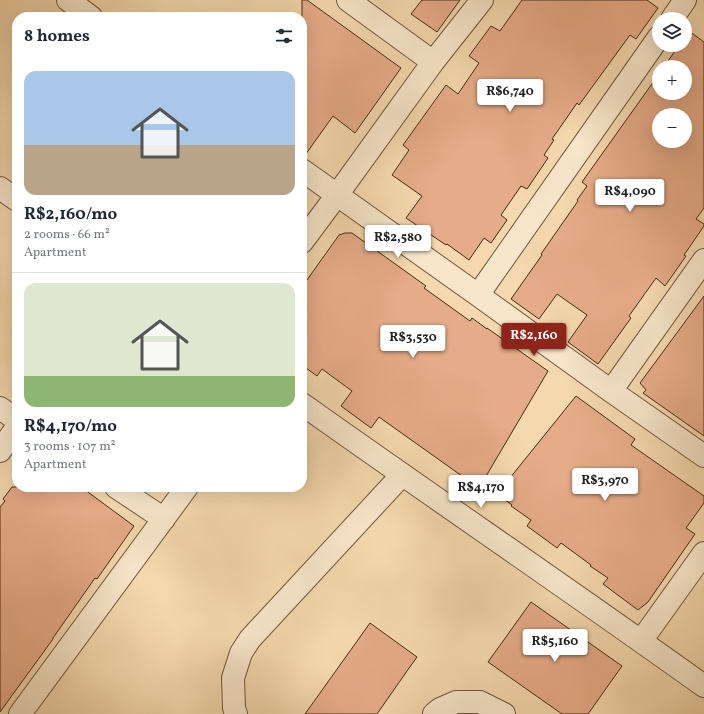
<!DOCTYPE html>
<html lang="en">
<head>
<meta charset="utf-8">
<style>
  body { margin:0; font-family:Vollkorn,serif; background:#f2f2f3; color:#1f2937; height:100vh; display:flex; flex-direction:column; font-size:15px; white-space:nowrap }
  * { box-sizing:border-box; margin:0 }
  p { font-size:13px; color:#747a83 }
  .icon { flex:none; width:22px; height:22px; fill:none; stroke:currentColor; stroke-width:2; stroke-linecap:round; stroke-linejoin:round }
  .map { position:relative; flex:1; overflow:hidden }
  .panel { position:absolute; left:12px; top:12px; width:295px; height:480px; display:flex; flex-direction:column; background:#fff; border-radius:16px; box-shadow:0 4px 16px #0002 }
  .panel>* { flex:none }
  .fabs { position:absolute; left:652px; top:12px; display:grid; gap:8px }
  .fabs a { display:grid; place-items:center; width:40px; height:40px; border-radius:50%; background:#fff; box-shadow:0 4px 16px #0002; font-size:20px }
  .price { position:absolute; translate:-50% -34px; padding:0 9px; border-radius:4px; background:#fff; color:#222; font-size:13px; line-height:26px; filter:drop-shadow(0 1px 2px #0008) }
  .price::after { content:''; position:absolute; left:50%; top:24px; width:12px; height:9px; margin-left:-6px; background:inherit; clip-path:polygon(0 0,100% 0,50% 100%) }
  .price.current { background:#8f2418; color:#fff }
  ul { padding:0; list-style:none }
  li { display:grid; align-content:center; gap:8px; height:212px; padding:0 12px }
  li+li { border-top:1px solid #e0e1e3 }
  li span { display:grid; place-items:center; height:124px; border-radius:12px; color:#555 }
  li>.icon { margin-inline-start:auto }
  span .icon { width:72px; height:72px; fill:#fffc; stroke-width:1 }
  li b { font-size:17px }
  h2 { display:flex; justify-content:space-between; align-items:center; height:48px; padding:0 12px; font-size:17px }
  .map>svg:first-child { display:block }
  .building { fill:#e6ab88; stroke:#442c16; fill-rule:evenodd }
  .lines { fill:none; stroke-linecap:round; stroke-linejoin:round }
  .minor-casing { stroke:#70573c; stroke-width:24 }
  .minor { stroke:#f8e6ca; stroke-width:22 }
</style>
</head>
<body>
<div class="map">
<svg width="704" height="714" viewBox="0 0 704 714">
  <rect width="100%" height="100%" fill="#f5d8ad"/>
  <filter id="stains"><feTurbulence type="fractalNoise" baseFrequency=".005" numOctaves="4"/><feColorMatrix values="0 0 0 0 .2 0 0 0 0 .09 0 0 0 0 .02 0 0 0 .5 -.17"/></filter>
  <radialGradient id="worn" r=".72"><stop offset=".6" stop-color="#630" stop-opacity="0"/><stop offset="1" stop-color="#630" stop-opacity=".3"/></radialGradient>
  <path class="building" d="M302,0H307L401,68L355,133L333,116L303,158H302Z
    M422,0H460L437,32L411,14Z
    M522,0H647L658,8L636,39L630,35L579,105L577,103L552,139L554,140L544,155L548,158L527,189L521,186L501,215L507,220L491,243L484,238L469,260L447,244L446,245L406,218L422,196L392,175L409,150L403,145L446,85L458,94L479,63L469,56L491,26L500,31Z
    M689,31L704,42V208L696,219L704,224V226L684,255L686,256L665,286L656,278L629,316L631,318L598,364L568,342L587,315L557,294L539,319L511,299L542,255L541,254L578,201L577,200L587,186L582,182L659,74V93H685V67H664L679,45H685V37ZM659,115H685V141H659Z
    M345,233H352L426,286L424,288L470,321L472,318L487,329V328L548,371L482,483L473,476L469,481L379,417L371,428L341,406L352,391L322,369L317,376L302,365V287L339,235Z
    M704,296V436L643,393L646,390L640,383Z
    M576,396L635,439L631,445L704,496V503L686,528L695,534L648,602L638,610L603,584L608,578L590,566L591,565L561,543L557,548L527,526L531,520L511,506L512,505L497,494Z
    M12,487H81L134,526L97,579L95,578L53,638V639L0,712V507L5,501L3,499Z
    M531,602L622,666L588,714H562L488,662Z
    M370,623L417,657L407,671L377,714H305Z"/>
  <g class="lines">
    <defs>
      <path id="minor" d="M68,0L91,17
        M348,0L433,62
        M672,19L685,0
        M302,170L478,295L611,391L704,456
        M0,188L17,200
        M302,242L337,195L433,62L482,0
        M478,295L659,37
        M611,391L704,260
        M302,404C436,499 571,591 704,686
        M0,408L17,420
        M0,451L17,427
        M116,487L164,519
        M641,641L704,553
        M20,714L187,487
        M236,714L234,708L233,678L241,653L250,639L402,475
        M434,714L440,709L456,702H480L504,714"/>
    </defs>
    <use href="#minor" class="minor-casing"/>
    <use href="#minor" class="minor"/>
  </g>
  <rect width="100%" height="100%" filter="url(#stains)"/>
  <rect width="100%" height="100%" fill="url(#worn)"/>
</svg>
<div class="fabs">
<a><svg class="icon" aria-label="layers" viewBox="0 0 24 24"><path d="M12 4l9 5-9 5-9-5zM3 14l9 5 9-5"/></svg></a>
<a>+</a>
<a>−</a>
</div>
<b class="price" style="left:510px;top:113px">R$6,740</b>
<b class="price" style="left:630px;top:213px">R$4,090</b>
<b class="price" style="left:398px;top:259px">R$2,580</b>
<b class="price current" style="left:534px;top:357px">R$2,160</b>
<b class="price" style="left:413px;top:359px">R$3,530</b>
<b class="price" style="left:605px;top:502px">R$3,970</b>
<b class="price" style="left:481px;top:509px">R$4,170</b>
<b class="price" style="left:555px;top:663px">R$5,160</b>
<section class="panel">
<h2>8 homes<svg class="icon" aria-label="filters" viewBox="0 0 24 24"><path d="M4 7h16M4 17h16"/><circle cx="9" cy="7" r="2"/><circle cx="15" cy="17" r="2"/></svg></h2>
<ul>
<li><span style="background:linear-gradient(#a9c7e8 60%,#b9a48a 0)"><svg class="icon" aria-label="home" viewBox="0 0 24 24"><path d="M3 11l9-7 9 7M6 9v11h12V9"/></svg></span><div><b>R$2,160/mo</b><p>2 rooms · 66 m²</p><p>Apartment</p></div></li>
<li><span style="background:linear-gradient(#dfe7d0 75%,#8fb573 0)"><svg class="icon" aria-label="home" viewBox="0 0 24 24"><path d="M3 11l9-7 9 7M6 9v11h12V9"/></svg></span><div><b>R$4,170/mo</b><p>3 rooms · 107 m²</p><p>Apartment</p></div></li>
</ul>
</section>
</div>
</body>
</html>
